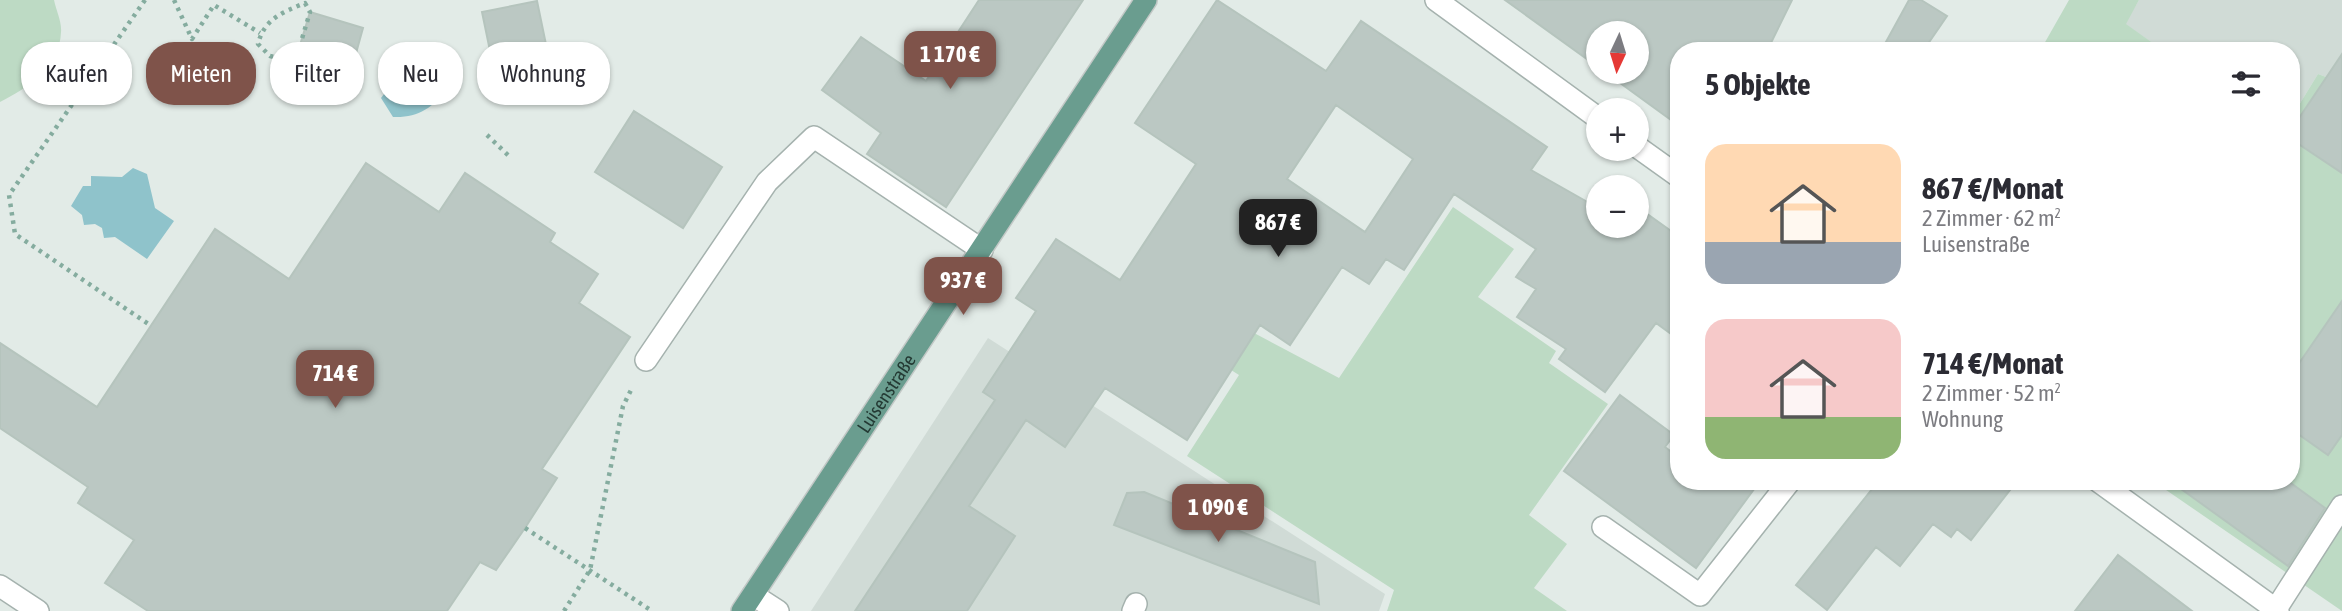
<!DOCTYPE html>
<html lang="de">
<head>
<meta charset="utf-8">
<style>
  body { margin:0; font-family:"Asap Condensed",sans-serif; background:#f2f2f3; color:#2b2b33; height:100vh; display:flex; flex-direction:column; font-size:26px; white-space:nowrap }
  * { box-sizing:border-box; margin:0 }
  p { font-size:23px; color:#7c7c81 }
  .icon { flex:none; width:38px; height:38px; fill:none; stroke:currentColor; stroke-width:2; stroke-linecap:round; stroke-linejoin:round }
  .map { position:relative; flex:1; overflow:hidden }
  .details { position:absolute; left:1670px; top:42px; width:630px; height:448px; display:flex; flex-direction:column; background:#fff; border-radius:28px; box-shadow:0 2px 5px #0004 }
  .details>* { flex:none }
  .banner { position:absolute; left:21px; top:42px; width:665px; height:63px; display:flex; gap:14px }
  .needle { width:46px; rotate:184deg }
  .tools { position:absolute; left:1586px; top:21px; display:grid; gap:14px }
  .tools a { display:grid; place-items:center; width:63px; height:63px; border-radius:50%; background:#fff; box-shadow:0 2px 5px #0004; font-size:35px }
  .price { position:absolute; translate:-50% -60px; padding:0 16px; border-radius:14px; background:#7f534a; color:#fff; font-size:23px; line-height:46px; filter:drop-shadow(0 2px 4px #0008) }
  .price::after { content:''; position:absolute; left:50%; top:42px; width:21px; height:16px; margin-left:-10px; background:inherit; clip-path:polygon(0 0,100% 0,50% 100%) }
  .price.on { background:#222; color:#fff }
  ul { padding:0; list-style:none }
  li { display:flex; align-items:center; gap:21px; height:175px; padding:0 35px }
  li span { display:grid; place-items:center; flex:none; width:196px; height:140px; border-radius:21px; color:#555 }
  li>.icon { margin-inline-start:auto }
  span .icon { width:84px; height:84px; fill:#fffc; stroke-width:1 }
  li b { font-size:30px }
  h2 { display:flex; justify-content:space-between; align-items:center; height:84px; padding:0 35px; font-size:30px }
  .tag { padding:0 24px; border-radius:28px; background:#fff; box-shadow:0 2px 5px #0004; font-size:24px; line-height:63px }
  .tag.on { background:#7f534a; color:#fff }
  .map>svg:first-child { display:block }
  .built { fill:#d0dbd6 }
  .green { fill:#bddac4 }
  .water { fill:#8fc3cb }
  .building { fill:#bbc8c3; stroke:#b5c4bd; stroke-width:2; fill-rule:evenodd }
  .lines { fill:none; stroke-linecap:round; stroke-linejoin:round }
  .minor-casing { stroke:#a5b2ae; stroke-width:24 }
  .major-casing { stroke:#c2c8c6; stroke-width:24 }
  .path { stroke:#85ac9f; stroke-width:4.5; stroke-dasharray:3.5 5; stroke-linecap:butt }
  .minor { stroke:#fff; stroke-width:21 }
  .major { stroke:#6a9d8f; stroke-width:21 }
  .labels { text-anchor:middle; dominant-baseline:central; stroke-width:5; stroke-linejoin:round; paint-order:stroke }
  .street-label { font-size:19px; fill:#243a34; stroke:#f2f8f5 }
</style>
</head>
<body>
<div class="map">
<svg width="2342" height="611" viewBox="0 0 2342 611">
  <rect width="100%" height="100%" fill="#e2ebe7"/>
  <path class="built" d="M2139,0H2342V83L2318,74L2291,118V51H2164L2125,24Z
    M988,338L1385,594L1379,611H811Z"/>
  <path class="green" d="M0,0H54C56,10 62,22 61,32C60,66 28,88 0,102Z
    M2069,0H2139L2126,24L2164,51H2040Z
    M2318,74L2342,83V611L2153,481H2291V118Z
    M1453,207L1514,249L1478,297L1556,351L1549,363L1608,404L1529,515L1567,544L1534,588L1567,611H1387L1394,590L1187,456L1239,375L1201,351L1224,317L1339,378Z"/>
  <path class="water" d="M438,66L448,89C432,108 418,118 393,117L381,98C396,78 414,70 438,66Z
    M133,168L147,174L155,208L174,221L147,259L115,237L104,238L102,228L95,224L84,225L82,215L71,206L83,186H91V176L122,177Z"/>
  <path class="building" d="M979,0H1083L946,207L867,154L881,133L822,90L861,37L926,81Z
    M1217,0L1326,71L1361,21L1547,147L1531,170L1598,208V226H1636V206L1678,236V339L1656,323L1605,392L1559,359L1566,349L1517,317L1536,289L1516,277L1536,249L1454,194L1404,270L1386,259L1369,284L1342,267L1290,345L1260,325L1187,440L1105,388L1065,447L1026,420L969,506L1015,536L967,611H855L995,400L983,392L1036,311L1016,298L1056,239L1120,280L1196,164L1135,123ZM1336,105L1413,159L1365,232L1287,179Z
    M1505,0H1792L1767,51H1678V125L1605,72H1636V33H1598V67Z
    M1909,0H1921L1947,16L1923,51H1881Z
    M537,1L549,59L494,70L482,12Z
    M310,12L363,28L345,93L291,75Z
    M2342,54V173L2291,139V130Z
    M634,111L722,167L683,228L595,172Z
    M366,163L439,212L465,173L555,233L550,242L598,274L579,303L630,337L542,469L557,478L525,528L496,570L480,562L447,611H148L105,583L134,540L78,503L88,487L0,428V343L97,407L215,229L289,279Z
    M2342,301V435L2328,455L2291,429V375Z
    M1620,395L1674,435L1665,447L1678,457V481H1760L1696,568L1564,471Z
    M1872,481H2017L1971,540L1957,529L1951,537L1933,524L1900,566L1876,547L1827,610L1796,585L1876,484Z
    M2170,481H2288L2325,508L2288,566Z
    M1144,492L1315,562L1319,604L1114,525L1127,493Z
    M2118,555L2192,611H2075Z"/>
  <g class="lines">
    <defs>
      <path id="minor" d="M1436,0L1598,118
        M1636,146L1678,176
        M646,360L767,182L814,137L982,250
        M2098,481L2278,611
        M1603,527L1700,595L1790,481
        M0,586L38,611
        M753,595L778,611
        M2276,609L2342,506
        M1133,611L1136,604"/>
      <g id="major">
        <path id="s1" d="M742,611L1146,0"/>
      </g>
    </defs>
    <use href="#minor" class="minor-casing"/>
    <use href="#major" class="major-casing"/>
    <path class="path" d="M145,0L9,195L15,234L150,325
      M174,0L192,39L214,5L260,33
      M305,3L310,12L295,62L270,56L258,44C264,19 283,12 305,3Z
      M487,135L510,157
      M525,528L652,611
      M564,611L590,570L623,406L631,390"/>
    <use href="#minor" class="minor"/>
    <use href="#major" class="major"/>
  </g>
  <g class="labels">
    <g class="street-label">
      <text stroke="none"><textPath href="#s1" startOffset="261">Luisenstraße</textPath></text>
    </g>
  </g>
</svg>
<div class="tools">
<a><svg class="needle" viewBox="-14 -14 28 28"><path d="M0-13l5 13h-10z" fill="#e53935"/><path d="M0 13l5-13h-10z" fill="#7c7c81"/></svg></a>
<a>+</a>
<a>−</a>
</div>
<b class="price" style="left:950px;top:91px">1 170 €</b>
<b class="price on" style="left:1278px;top:259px">867 €</b>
<b class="price" style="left:963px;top:317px">937 €</b>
<b class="price" style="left:335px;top:410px">714 €</b>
<b class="price" style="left:1218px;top:544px">1 090 €</b>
<div class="banner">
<a class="tag">Kaufen</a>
<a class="tag on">Mieten</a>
<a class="tag">Filter</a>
<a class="tag">Neu</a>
<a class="tag">Wohnung</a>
</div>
<section class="details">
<h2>5 Objekte<svg class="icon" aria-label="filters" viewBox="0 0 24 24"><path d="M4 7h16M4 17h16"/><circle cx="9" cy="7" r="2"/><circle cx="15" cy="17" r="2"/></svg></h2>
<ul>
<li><span style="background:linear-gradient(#ffd9b3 70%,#9aa5b1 0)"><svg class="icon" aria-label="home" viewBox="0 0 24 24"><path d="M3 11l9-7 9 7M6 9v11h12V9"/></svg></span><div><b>867 €/Monat</b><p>2 Zimmer · 62 m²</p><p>Luisenstraße</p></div></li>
<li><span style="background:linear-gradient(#f6c9c9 70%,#8fb573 0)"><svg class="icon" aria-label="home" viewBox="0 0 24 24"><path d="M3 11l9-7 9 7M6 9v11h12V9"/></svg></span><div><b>714 €/Monat</b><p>2 Zimmer · 52 m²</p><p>Wohnung</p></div></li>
</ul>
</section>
</div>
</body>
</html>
